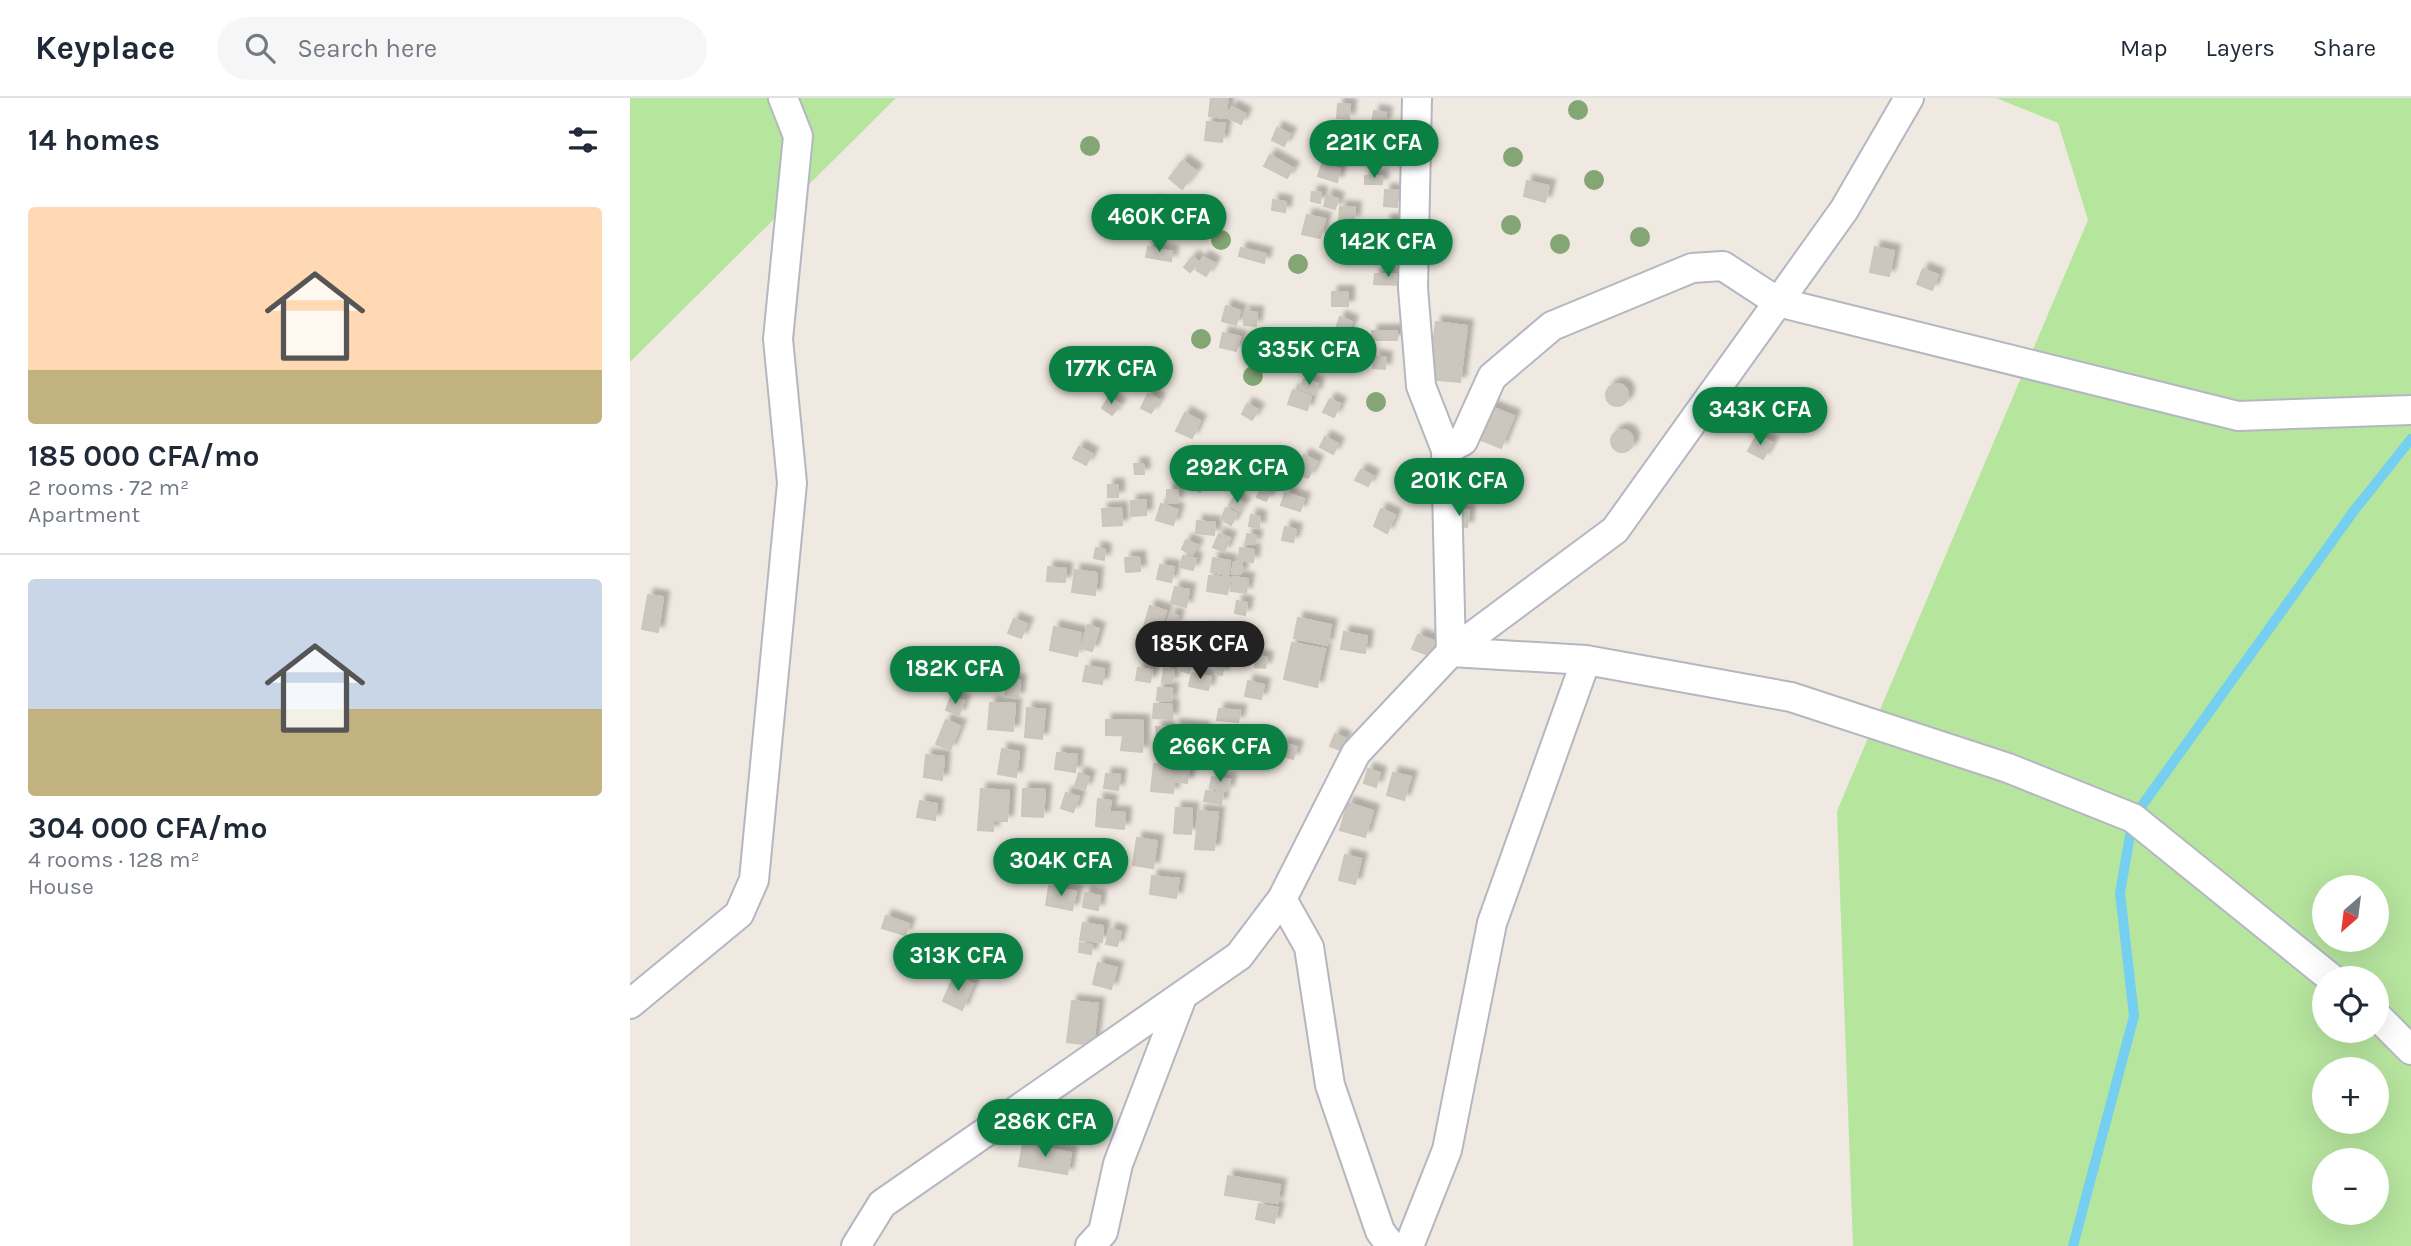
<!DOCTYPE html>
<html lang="en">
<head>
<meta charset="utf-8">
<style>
  body { margin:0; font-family:Karla,sans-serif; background:#f6f6f7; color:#1f2937; height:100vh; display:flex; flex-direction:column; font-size:26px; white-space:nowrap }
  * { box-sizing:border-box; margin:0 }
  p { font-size:23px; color:#747a83 }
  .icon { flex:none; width:38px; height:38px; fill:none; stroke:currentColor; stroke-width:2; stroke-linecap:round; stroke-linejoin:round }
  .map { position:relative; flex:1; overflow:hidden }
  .drawer { display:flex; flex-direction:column; background:#fff; width:630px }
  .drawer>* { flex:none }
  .needle { width:46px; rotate:208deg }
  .controls { position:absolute; left:1682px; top:777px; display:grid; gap:14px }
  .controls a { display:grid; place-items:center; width:77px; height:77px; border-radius:50%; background:#fff; box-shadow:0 7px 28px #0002; font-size:35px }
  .price { position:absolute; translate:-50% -60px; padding:0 16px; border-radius:24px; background:#0b8043; color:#fff; font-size:23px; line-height:46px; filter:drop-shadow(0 2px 4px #0008) }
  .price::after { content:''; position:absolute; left:50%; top:42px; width:21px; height:16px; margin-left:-10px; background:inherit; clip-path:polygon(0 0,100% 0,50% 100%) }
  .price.selected { background:#222; color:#fff }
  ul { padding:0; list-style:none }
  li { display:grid; align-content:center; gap:14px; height:371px; padding:0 28px }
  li+li { border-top:2px solid #e0e1e3 }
  li span { display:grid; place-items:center; height:217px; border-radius:7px; color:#555 }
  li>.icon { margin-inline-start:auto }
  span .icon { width:126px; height:126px; fill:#fffc; stroke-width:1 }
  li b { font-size:30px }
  h2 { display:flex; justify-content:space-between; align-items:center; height:84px; padding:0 28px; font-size:30px }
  header { display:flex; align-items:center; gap:42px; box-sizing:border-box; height:98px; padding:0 35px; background:#fff; border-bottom:2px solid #e0e1e3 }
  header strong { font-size:33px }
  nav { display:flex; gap:38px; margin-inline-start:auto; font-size:24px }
  .search { width:490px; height:63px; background:#f6f6f7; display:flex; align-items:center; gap:18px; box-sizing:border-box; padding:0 24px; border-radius:38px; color:#747a83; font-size:26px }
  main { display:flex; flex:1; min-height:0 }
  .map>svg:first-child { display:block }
  .green { fill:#b6e59e; fill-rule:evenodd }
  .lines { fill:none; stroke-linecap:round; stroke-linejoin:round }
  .stream { stroke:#75cff0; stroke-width:10 }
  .building { fill:#cbc7bf; stroke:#cbc5ba; stroke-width:2; filter:url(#shadow) }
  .street-casing { stroke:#b4b7c1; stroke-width:32 }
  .street { stroke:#fff; stroke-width:28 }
  .tree { fill:#84a574 }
</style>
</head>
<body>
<header>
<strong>Keyplace</strong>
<div class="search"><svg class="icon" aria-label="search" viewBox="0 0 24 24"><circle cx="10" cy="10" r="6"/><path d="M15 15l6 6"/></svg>Search here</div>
<nav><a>Map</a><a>Layers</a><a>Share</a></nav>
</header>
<main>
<section class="drawer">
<h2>14 homes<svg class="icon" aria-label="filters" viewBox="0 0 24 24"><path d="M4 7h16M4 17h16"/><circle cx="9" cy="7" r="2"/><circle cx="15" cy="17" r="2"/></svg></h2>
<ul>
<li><span style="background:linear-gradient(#ffd9b3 75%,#c2b280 0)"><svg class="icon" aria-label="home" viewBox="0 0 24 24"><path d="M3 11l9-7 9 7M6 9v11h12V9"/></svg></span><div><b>185 000 CFA/mo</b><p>2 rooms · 72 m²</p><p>Apartment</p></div></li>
<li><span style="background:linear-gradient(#c9d6e8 60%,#c2b280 0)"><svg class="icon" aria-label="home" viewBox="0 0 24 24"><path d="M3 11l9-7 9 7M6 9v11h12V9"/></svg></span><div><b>304 000 CFA/mo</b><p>4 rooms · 128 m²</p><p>House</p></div></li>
</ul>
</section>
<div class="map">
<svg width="1781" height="1148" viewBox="0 0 1781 1148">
  <defs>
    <filter id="shadow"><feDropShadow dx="6" dy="-6" stdDeviation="2" flood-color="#0004"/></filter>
  </defs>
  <rect width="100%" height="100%" fill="#efe9e1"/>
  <path class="green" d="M0,0H266L0,264Z
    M1366,0H1781V1148H1223L1207,713L1458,122L1428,25ZM1694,789H1746V842H1694ZM1694,880H1746V933H1694ZM1694,971H1746V1024H1694ZM1694,1062H1746V1115H1694Z"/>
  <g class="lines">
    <path class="stream" d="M1443,1148L1504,918L1490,795L1503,720L1723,414L1781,341"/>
  </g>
  <path class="building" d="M581,0H598L595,20L579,18Z
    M708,6L720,7L719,21L707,20Z
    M602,9L615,16L611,26L596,19Z
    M744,13L756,15L754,27L742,26Z
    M577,24L595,26L592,44L575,42Z
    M647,30L660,36L654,48L642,42Z
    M699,30H715V41L698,40Z
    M740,40L756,43L753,55L737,51Z
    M700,45L714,47L712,62L698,59Z
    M765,47H772L773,55H766Z
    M640,57L663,70L657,80L634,68Z
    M553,63L566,73L552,91L539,80Z
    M692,66L710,71L707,84L688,78Z
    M735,78H752V86H735Z
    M897,83L919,88L915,104L894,98Z
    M755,92L768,93L767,109L754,108Z
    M682,94L691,95L690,105L681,103Z
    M697,97L708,101L705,111L694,108Z
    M643,102L656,104L655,114L642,112Z
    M523,104L551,119L544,132L516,117Z
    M710,109L725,110L724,123L709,122Z
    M677,117L695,121L690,140L672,136Z
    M768,122L769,140L756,141L755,123Z
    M518,149L542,154L541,163L516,159Z
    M1245,149L1264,153L1259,178L1240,174Z
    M611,150L636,156L634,165L609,158Z
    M563,159L569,164L560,174L554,169Z
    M573,159L584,165L576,178L566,172Z
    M1293,171L1308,177L1302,192L1287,186Z
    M745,176H772V187L744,186Z
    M702,194H718V208H702Z
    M596,208L610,213L606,227L592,223Z
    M614,214L627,215L626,228L614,227Z
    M710,219L722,224L716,238L705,233Z
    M806,224L837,228L830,284L798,281Z
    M742,233H767V242H742Z
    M593,235L610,239L606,253L590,249Z
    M680,238L692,241L689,254L677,252Z
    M656,242L669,244L666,256L653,254Z
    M714,255L715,266L700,267V256Z
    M745,258L756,260L755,271L743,270Z
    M674,281L688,286L685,296L670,291Z
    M976 297a11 11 0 1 1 22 0a11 11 0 1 1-22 0Z
    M663,292L681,298L677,312L658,306Z
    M518,296L529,302L521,315L511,310Z
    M479,299L490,307L482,317L472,310Z
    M700,301L710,306L704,319L693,314Z
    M617,306L628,312L622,322L612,316Z
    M858,308L884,318L871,350L846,340Z
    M555,315L570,323L562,340L546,333Z
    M981 343a11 11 0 1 1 22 0a11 11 0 1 1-22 0Z
    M1127,337L1142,345L1133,361L1118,353Z
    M695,339L708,346L703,356L690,349Z
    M449,349L462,356L456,367L443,360Z
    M674,357L687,364L678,380L665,374Z
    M586,362L596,367L590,380L580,375Z
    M504,366H513L514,376H505Z
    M849,368L867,377L857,396L839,387Z
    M597,369L608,374L603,386L592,381Z
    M731,372L743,378L738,388L725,382Z
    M566,377L576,383L570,394L560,389Z
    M478,387H488V399H478Z
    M632,388L641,392L636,403L627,399Z
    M537,392H548L547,405H537Z
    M655,395L674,401L670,413L651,407Z
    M604,400L614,406L609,413L599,407Z
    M516,402V417L501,418V403Z
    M531,406L548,412L543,427L526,422Z
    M491,410L492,427L473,428L472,411Z
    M596,410L607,416L601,427L591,421Z
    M751,411L765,417L757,435L744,428Z
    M821,411L839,413L837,429L819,426Z
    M621,417L630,419L629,430L619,428Z
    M567,423L585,425L584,437L566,435Z
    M655,429L666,432L663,444L652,442Z
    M589,436L600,440L594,454L583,449Z
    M617,436L626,438L625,446L616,445Z
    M556,442L567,447L562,457L552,451Z
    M466,450L475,452L474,462L464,460Z
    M610,450L624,452L623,464L609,462Z
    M553,458L566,461L563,472L550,469Z
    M509,459L510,473L496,474L495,460Z
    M583,460L600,463L598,477L581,474Z
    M604,464L612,465L611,476L602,475Z
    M530,467L544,469L541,484L527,481Z
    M418,469L436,471L435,484L417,483Z
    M445,472L467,475L465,497L442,494Z
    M579,478L600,480L597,496L577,493Z
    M603,479L618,481L616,495L601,493Z
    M545,489L559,492L556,509L541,505Z
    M18,497L33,499L28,534L12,531Z
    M607,503L617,505L615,517L605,515Z
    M520,508L536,513L530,533L514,528Z
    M541,516L548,518L545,528L537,526Z
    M668,520L701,527L697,547L664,540Z
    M384,521L397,526L391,540L378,535Z
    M458,527L469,531L462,553L451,550Z
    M424,529L451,535L447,558L420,552Z
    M575,531L586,533L584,547L573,546Z
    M516,534L530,538L523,558L510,553Z
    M600,534L612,535L610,552L598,550Z
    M714,534L737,538L735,555L711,551Z
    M788,537L807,544L801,558L782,551Z
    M538,540L556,543L554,555L536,551Z
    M662,545L695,551L687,589L654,581Z
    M574,547L585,549L583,558L573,557Z
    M596,554L602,555L601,563H594Z
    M626,558L637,560L635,570L625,569Z
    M551,559L562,561L559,575L548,572Z
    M586,566L594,567L592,577L585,576Z
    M326,567L338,570L335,585L322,581Z
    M456,568L474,571L472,586L453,583Z
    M508,570L522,572L520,584L506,582Z
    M534,570L544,572L542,585L532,584Z
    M562,575L581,579L578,592L559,588Z
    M377,582L390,583L388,600L375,598Z
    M618,583L634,587L631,601L615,598Z
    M528,590L542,591L541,603L527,602Z
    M321,599L334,603L329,617L316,612Z
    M360,605L385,606L383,633L358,631Z
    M524,606L542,607V621L523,620Z
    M397,610L415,612L412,641L395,639Z
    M589,611L610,613L608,624L587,622Z
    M316,622L330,628L320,652L306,646Z
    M476,622L513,623V638L476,637Z
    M544,627L573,630L571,648L543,645Z
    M526,629H538V639H527Z
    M705,636L715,640L710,652L700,648Z
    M493,638L513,640L512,654L491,652Z
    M609,638L630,643L627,657L606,652Z
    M526,642L537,644L536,654L525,653Z
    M652,645L667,649L663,661L649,657Z
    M372,651L389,654L386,679L368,676Z
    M427,655L447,657L445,674L425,671Z
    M296,657L314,659L312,682L294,679Z
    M524,666L559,669L557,685L544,683L543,695L521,693Z
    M738,671L750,675L746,689L734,685Z
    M449,675L459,679L455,691L445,688Z
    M763,675L781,679L774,702L757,697Z
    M476,676L490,677L488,692L474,690Z
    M582,679L600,682L598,693L580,690Z
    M351,691L379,693L377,723H363V733L348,732Z
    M393,691L415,692L413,719L392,718Z
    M576,693L593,695L591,706L574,703Z
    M436,695L449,699L443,714L431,710Z
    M468,701L481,703L479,714L495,715L494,731L466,728Z
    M290,703L307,706L305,722L287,719Z
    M718,705L743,713L735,739L710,732Z
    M546,710L562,711L561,736L544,735Z
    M569,713L588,715L584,752L565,751Z
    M507,740L527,743L523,770L503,767Z
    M389,755L414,759L410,781L386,777Z
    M715,757L731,761L725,786L709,782Z
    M457,765L474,769L471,782L453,778Z
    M522,778L549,781L546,800L520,796Z
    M419,788L446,794L442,812L416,807Z
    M455,795L470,798L468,812L453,809Z
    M256,818L279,826L275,837L252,830Z
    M453,825L473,828L472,844L450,842Z
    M480,831L491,834L487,848L476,846Z
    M450,845L462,847L461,856L449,854Z
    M468,865L487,870L481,891L463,886Z
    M324,878L343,886L332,912L313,903Z
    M442,903L468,906L463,947L437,944Z
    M393,1046L441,1055L437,1076L389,1068Z
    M598,1078L650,1087L647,1105L595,1097Z
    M629,1106L648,1110L644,1125L626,1121Z"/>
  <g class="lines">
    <defs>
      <path id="street" d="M787,0L783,190L791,288L816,352L821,554L956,562L1161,599L1378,670L1503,720L1701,880
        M816,352L833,343L862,279L922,228L1062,170L1093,168L1148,204L1608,318L1781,312
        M652,801L679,849L700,987L750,1133L761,1148
        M0,906L109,816L124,782L162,385L148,241L168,38L153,0
        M1746,917L1781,952
        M226,1148L252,1106L609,858L652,801L726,655L821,554L985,432L1214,112L1279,0
        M460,1148L473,1134L488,1066L552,899
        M779,1148L817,1052L862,825L956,562"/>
    </defs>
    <use href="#street" class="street-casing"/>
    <use href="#street" class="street"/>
  </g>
  <g class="tree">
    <circle cx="948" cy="12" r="10"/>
    <circle cx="460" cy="48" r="10"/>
    <circle cx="883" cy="59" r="10"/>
    <circle cx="964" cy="82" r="10"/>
    <circle cx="881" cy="127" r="10"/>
    <circle cx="1010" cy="139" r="10"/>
    <circle cx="591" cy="142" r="10"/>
    <circle cx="930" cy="146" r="10"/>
    <circle cx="668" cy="166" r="10"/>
    <circle cx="571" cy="241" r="10"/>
    <circle cx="623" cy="278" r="10"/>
    <circle cx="746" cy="304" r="10"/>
  </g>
</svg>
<div class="controls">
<a><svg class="needle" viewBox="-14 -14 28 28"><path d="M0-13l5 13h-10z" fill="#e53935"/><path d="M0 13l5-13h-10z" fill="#747a83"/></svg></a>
<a><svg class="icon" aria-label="locate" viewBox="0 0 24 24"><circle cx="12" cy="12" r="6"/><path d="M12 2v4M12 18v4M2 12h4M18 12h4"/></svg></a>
<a>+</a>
<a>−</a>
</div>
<b class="price" style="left:744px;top:82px">221K CFA</b>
<b class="price" style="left:529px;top:156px">460K CFA</b>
<b class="price" style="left:758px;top:181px">142K CFA</b>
<b class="price" style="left:679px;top:289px">335K CFA</b>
<b class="price" style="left:481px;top:308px">177K CFA</b>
<b class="price" style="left:1130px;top:349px">343K CFA</b>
<b class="price" style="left:607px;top:407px">292K CFA</b>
<b class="price" style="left:829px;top:420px">201K CFA</b>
<b class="price selected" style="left:570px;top:583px">185K CFA</b>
<b class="price" style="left:325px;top:608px">182K CFA</b>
<b class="price" style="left:590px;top:686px">266K CFA</b>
<b class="price" style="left:431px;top:800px">304K CFA</b>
<b class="price" style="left:328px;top:895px">313K CFA</b>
<b class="price" style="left:415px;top:1061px">286K CFA</b>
</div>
</main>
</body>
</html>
